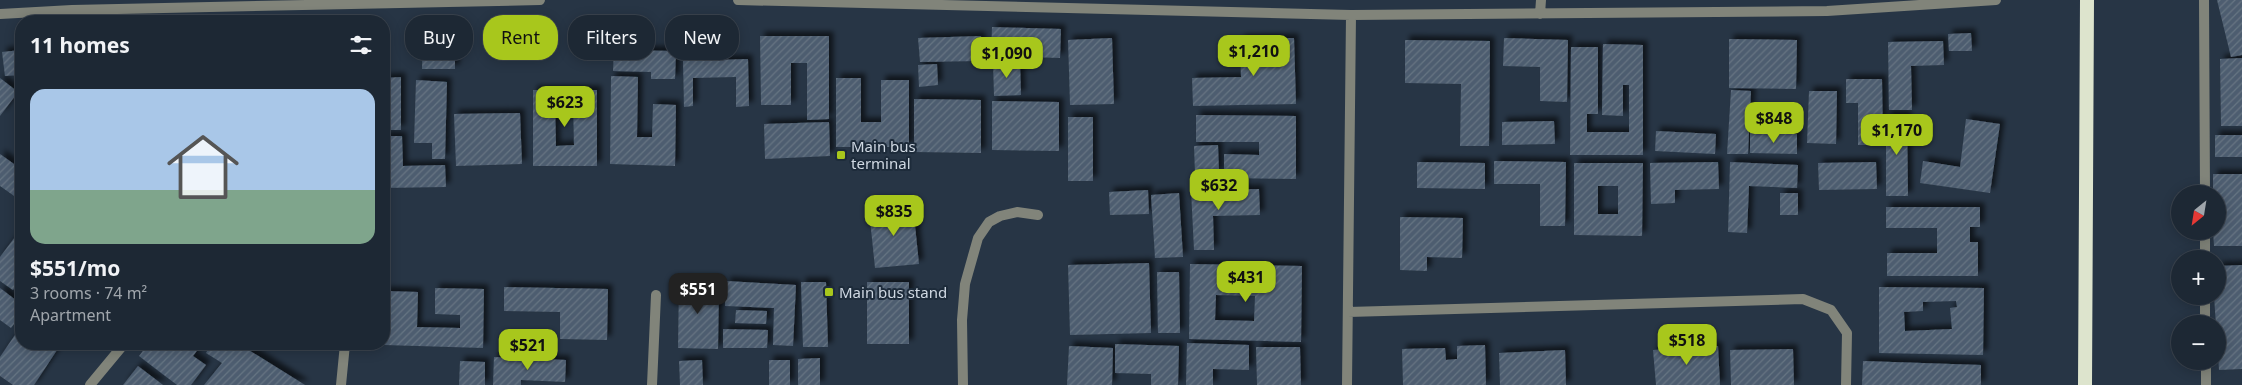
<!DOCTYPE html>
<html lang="en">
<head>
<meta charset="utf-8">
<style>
  body { margin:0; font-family:"Noto Sans",sans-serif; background:#2a3440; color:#f1f3f6; height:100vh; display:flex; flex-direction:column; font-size:19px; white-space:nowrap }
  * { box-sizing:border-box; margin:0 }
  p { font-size:16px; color:#a0a6ac }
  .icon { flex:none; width:28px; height:28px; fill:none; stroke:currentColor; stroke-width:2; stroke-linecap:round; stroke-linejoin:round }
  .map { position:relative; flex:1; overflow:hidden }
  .drawer { position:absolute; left:15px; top:15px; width:375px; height:335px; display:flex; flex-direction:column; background:#1d2834; border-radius:20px; box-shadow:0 2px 12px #0003,0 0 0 1px #3b444f }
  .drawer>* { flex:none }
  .top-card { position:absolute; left:405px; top:15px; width:475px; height:45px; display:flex; gap:10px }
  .needle { width:32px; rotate:210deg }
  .controls { position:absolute; left:2171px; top:185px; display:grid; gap:10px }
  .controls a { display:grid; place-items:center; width:55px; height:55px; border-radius:50%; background:#1d2834; box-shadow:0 2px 12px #0003,0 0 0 1px #3b444f; font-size:25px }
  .price { position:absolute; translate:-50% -42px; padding:0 11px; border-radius:10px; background:#a8c71c; color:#111; font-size:16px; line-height:32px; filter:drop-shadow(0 1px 2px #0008) }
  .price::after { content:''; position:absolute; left:50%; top:30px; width:15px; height:11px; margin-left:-8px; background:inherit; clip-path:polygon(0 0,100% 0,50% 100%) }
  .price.current { background:#222; color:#fff }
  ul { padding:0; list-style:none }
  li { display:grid; align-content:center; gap:10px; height:265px; padding:0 15px }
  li+li { border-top:1px solid #3b444f }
  li span { display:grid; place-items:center; height:155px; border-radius:15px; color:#555 }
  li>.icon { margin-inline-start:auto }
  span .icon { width:90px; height:90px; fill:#fffc; stroke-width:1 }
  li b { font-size:21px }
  h2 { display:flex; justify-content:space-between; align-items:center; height:60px; padding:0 15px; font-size:21px }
  .tag { padding:0 18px; border-radius:20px; background:#1d2834; box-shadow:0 2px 12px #0003,0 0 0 1px #3b444f; font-size:18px; line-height:45px }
  .tag.current { background:#a8c71c; color:#111 }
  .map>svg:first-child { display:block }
  .building { fill:url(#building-hatch); fill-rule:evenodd; filter:url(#shadow) }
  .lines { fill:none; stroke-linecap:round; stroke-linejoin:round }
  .minor { stroke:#81847a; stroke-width:10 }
  .trunk { stroke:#dde4cd; stroke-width:14 }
  .poi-dot { fill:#a8c71c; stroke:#1d2b3a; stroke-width:2 }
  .labels { text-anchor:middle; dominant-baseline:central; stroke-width:4; stroke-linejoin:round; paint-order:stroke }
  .poi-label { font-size:15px; fill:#cfd8e2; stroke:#1d2b3a; text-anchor:start }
</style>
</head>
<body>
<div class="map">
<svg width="2242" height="385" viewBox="0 0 2242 385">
  <defs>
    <pattern id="building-hatch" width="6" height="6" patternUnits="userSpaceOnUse" patternTransform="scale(1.25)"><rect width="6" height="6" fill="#4d5d6f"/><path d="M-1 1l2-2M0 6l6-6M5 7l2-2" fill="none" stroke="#667483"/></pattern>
    <filter id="shadow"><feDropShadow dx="4.5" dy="-4.5" stdDeviation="2.5" flood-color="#0009"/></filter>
  </defs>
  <rect width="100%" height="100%" fill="#273545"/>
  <path class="building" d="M2217,0H2242V55L2231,57Z
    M992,27L1061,29L1060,58L991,56Z
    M1971,33L1972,51H1949L1948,34Z
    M423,35H455V69H422Z
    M760,36H829V119L807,120V63H791V105H761Z
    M981,36L982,61L920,62L918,38Z
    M1112,38L1114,104L1070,105L1068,40Z
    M1294,38L1296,104L1193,106L1192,78L1241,77L1240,39Z
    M1504,38L1568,40L1567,102L1540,101V67L1503,66Z
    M1729,39L1797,40L1796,89L1729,88Z
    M1405,40L1490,41L1489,146H1460L1461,84L1405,83Z
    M1943,41L1944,65L1911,66L1912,110H1889L1888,42Z
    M1603,44L1643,45V155H1570L1571,47H1598V114H1587V132H1629V85H1623V116L1602,115Z
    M21,50V75L5,76L2,52Z
    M614,50L676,51L675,79H651V72L613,71Z
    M2242,58V126H2221L2220,59Z
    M748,59L749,106L736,107V77L693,78V106L684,107L683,61Z
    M993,62H1020L1021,95L994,96Z
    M937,64L938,85L919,87L918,65Z
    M611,76L638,77L637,137H652L653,104L676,105L675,166L610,164Z
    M401,77V130H384V78Z
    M0,78L18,92L0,116Z
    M836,78H861V122H881V80H909V147H836Z
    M1846,79H1882L1883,145H1858V103H1846Z
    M416,80L447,82L445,159H432V143H414Z
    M533,90H597V166H533ZM555,104H573L574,145L556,146Z
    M1731,90L1751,91L1748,154H1727Z
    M1809,91H1837L1836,144L1807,143Z
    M914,99L981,100V153L914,152Z
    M992,101L1059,102V151L992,150Z
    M520,113L522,164L456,166L454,114Z
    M1886,114L1907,115L1908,196H1886Z
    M1196,115L1296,116V179L1224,178V154L1259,155V142H1196Z
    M1068,117H1093V181H1068Z
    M1966,119L2000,124L1990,193L1920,183L1923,161L1960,167Z
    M1554,121L1555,144L1502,145V122Z
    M829,122L830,156L765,159L764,124Z
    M1656,131L1716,134L1715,154L1655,151Z
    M1750,133L1797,134V154L1750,153Z
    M2215,135H2242V157H2215Z
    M384,136H402L403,166L445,165L446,187L384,188Z
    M1218,145L1219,173L1195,174L1194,146Z
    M0,154L21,169V192L17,198L0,186Z
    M1494,161L1566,162L1565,226H1540V184H1494Z
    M1417,162L1485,163V189L1417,188Z
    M1718,162L1719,189L1675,190V203L1651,204L1650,163Z
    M1730,162L1798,165L1797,188L1749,186L1747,233L1728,232Z
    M1876,162L1877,189L1819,190L1818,163Z
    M1574,163H1643L1642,236L1574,235ZM1598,186H1618V214H1598Z
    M2213,174H2242V246H2214L2213,231H2218V194H2213Z
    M1259,189L1260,215L1213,216L1214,250H1194L1191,190Z
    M1148,190L1149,214L1110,215L1109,192Z
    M1179,193L1183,257L1155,258L1151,195Z
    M1780,193H1798V215H1780Z
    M913,206L919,264L875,268L869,210Z
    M1886,207H1980V227H1970V242H1978V276H1887V253H1937V228H1886Z
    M1400,217L1463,218L1462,258L1427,257V271L1400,270Z
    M21,229V278L13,290L0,281V257Z
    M1149,263L1151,333L1070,335L1068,265Z
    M1190,264L1302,266L1301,342L1189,339ZM1216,295L1255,296L1254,321L1215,320Z
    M2242,265V369L2219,370L2214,296H2218V266Z
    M1157,272H1179L1180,333H1158Z
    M679,281L719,282L718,349L678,348Z
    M726,281L796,285L793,346L773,345L774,308L725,306Z
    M801,282H826L828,347H803Z
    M867,282H909V344H867Z
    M504,287L608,289L607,340L560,339V312L504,311Z
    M1879,287L1984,288L1983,355L1879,353ZM1956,301L1957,307L1950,308L1952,329L1905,331L1904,312L1923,311V302Z
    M0,288L21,304V315L11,328L0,320Z
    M435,288L484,289L483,348L384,345V291L418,292L417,327L460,328V315L435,314Z
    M736,310L767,311L766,324L735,323Z
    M21,326V344H61L34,385H13L0,376V357Z
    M723,329L768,330L767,348H723Z
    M1187,343L1249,345V370L1213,369V385H1186Z
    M148,344H202L193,356L206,365L191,385H177L139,356Z
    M211,344H239L305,385H204L222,363L206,353Z
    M1115,344L1179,346L1178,385H1151V374L1115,373Z
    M1485,345L1486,385H1403L1402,349L1445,348L1446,360L1457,359V346Z
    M1069,346L1113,348L1112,385H1067Z
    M1718,346L1720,385H1656L1653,350Z
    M1256,347H1300L1301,385H1257Z
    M1793,349L1794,385H1731L1730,350Z
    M1565,350L1566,385H1500L1499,353Z
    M494,357L566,360L565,382L521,380V385H493Z
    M820,358V385H798V359Z
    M702,360L703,385H680L679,361Z
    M769,360H790V385H769Z
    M460,361L485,362V385H459Z
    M1863,361L1981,365V385H1862Z
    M138,366L163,385H123Z"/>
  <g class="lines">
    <path class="minor" d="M738,0L1351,15L1827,11L1996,0
      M2204,0L2205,194
      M0,14L72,10L540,0
      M1540,14L1541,0
      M2205,231V259
      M2205,296V324
      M1348,312L1803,299L1831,310L1847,333L1846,385
      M2206,361V385
      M90,385L124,344
      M341,385L345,344
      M652,385L656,295
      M963,385L962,320L965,284L978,238L989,222L1000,216L1017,212L1038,215
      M1347,385L1351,15"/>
    <path class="trunk" d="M2085,385L2087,0"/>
  </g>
  <g class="poi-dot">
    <rect x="836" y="150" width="10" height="10" rx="2.5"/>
    <rect x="824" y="287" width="10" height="10" rx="2.5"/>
  </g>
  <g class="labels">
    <g class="poi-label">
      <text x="851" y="146">Main bus<tspan x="851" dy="17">terminal</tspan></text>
      <text x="839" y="292">Main bus stand</text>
    </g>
  </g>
</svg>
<div class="controls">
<a><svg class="needle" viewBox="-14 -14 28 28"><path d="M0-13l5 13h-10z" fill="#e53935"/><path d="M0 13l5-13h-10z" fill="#a0a6ac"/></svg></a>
<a>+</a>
<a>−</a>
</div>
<b class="price" style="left:1254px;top:77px">$1,210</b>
<b class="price" style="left:1007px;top:79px">$1,090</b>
<b class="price" style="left:565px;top:128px">$623</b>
<b class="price" style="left:1774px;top:144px">$848</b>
<b class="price" style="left:1897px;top:156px">$1,170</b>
<b class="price" style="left:1219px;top:211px">$632</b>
<b class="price" style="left:894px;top:237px">$835</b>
<b class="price" style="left:1246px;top:303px">$431</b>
<b class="price current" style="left:698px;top:315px">$551</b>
<b class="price" style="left:1687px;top:366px">$518</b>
<b class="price" style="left:528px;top:371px">$521</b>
<div class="top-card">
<a class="tag">Buy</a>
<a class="tag current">Rent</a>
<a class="tag">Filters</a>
<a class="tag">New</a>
</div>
<section class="drawer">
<h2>11 homes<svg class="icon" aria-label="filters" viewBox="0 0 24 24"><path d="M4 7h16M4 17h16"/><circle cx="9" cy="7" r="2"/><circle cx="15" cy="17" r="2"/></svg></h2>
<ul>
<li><span style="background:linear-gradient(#a9c7e8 65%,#7fa58c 0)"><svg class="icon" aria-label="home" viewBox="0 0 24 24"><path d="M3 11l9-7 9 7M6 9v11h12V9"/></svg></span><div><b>$551/mo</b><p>3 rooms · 74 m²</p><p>Apartment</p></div></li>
</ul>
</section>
</div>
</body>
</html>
